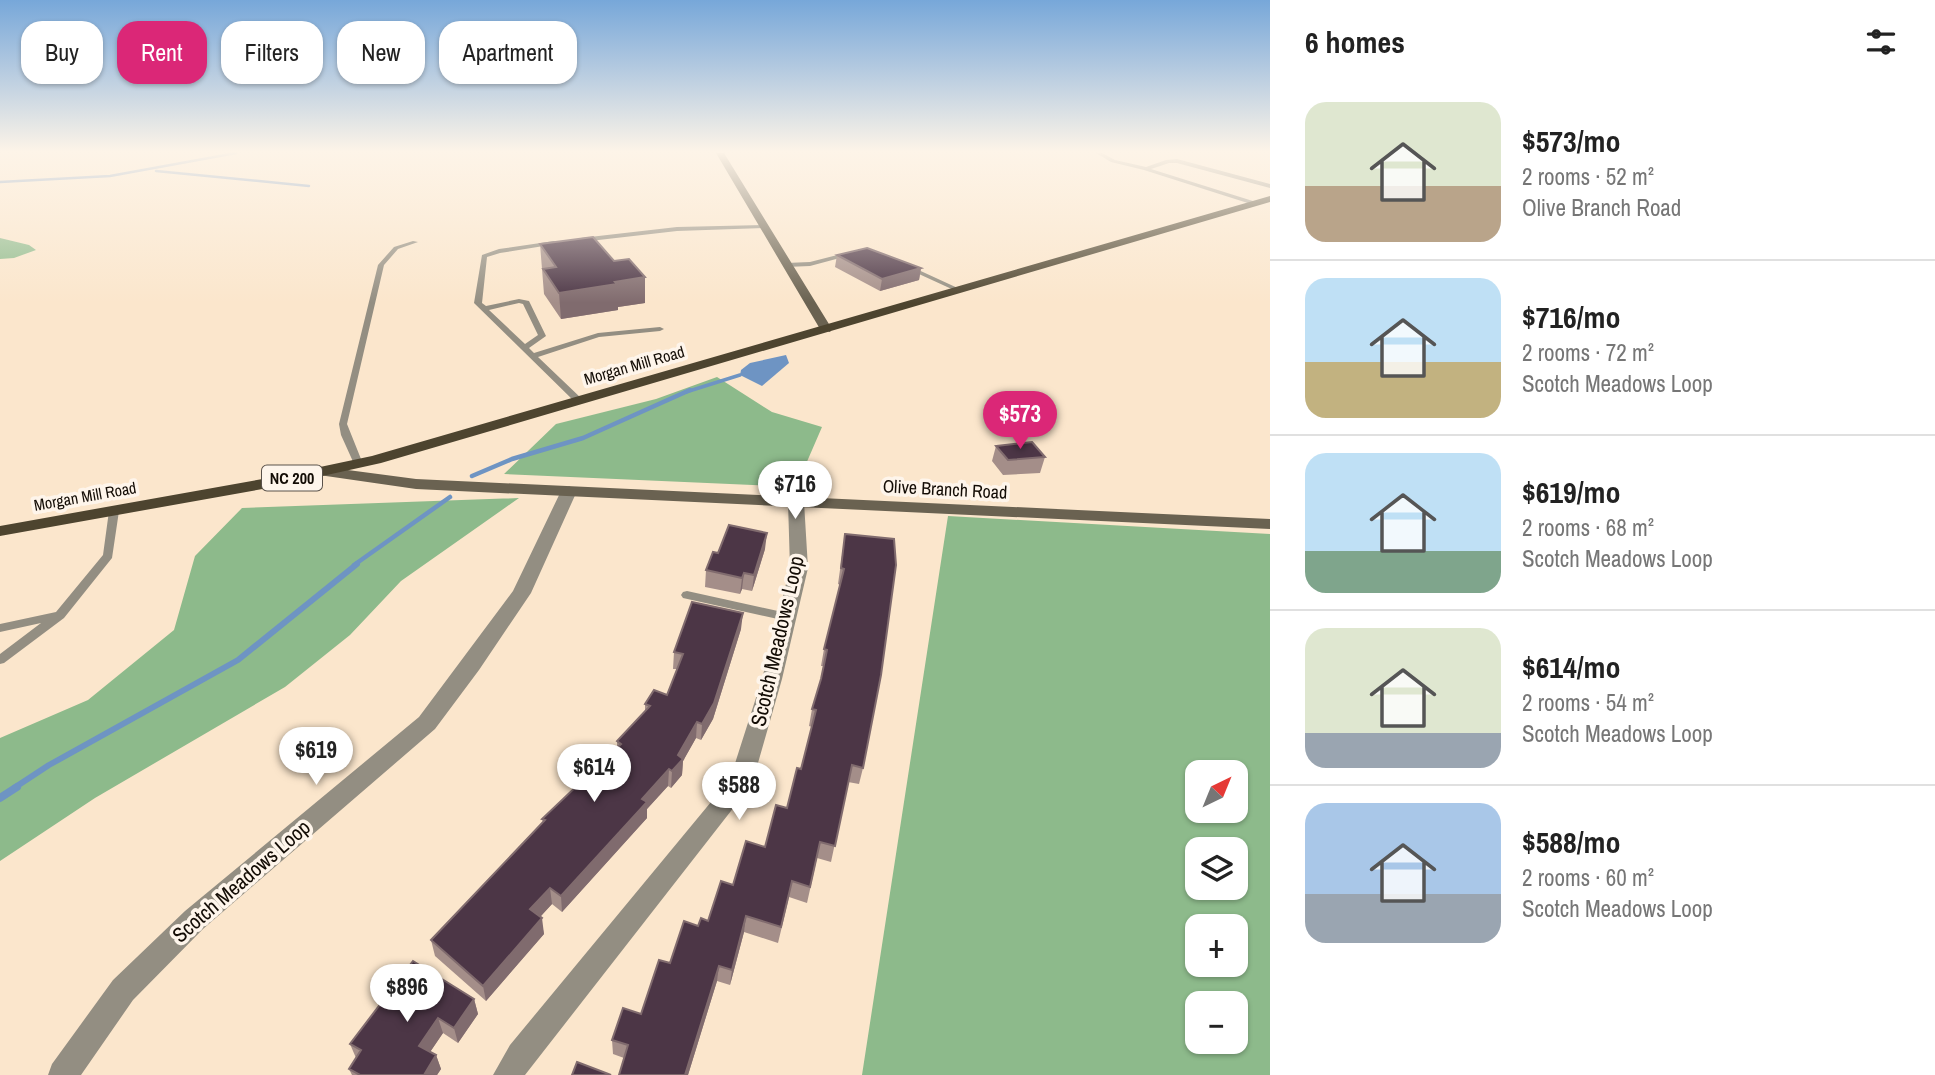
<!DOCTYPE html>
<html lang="en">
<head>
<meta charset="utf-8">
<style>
  body { margin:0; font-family:"Archivo Narrow",sans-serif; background:#f6f6f6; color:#222; height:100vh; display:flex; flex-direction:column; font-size:26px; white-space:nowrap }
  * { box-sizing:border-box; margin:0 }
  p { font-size:23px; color:#767676 }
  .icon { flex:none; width:38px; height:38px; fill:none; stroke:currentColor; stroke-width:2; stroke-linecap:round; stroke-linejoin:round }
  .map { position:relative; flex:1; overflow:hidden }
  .sheet { display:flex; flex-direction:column; background:#fff; width:665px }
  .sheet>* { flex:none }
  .banner { position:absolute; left:21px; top:21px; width:665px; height:63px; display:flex; gap:14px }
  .needle { width:46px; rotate:43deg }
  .fabs { position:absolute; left:1185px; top:760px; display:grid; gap:14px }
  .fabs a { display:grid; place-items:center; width:63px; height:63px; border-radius:14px; background:#fff; box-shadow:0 2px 5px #0004; font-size:35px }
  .price { position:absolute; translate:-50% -60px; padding:0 16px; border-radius:24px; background:#fff; color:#222; font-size:23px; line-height:46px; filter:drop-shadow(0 2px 4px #0008) }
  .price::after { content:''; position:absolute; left:50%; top:42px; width:21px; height:16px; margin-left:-10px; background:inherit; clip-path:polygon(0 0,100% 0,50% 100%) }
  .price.on { background:#db2777; color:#fff }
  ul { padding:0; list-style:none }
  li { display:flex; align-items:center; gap:21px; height:175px; padding:0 35px }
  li+li { border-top:2px solid #e0e0e0 }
  li span { display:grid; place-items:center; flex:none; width:196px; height:140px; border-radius:21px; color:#555 }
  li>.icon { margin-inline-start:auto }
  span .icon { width:84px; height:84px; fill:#fffc; stroke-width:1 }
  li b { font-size:30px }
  h2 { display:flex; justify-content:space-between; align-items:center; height:84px; padding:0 35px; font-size:30px }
  .pill { padding:0 24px; border-radius:21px; background:#fff; box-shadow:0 2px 5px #0004; font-size:24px; line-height:63px }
  .pill.on { background:#db2777; color:#fff }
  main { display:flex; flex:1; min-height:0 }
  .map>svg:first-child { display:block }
  .forest { fill:#8dba8b; fill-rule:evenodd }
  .water { fill:#6e94c3 }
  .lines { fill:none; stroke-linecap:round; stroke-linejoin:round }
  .stream-far4 { stroke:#6e94c3; stroke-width:2.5 }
  .stream-far3 { stroke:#6e94c3; stroke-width:3.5 }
  .stream-far2 { stroke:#6e94c3; stroke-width:4.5 }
  .stream-far1 { stroke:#6e94c3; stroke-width:6 }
  .stream { stroke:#6e94c3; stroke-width:8 }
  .lane { fill:#938e82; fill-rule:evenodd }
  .street { fill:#938e82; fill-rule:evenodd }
  .secondary { fill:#6a6251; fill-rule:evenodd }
  .primary { fill:#4d442f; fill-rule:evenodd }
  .wall { fill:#a48e89 }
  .shaded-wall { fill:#806b6e }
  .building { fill:#4c3646; stroke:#806b6e; stroke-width:2 }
  .labels { text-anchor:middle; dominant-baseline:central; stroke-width:7; stroke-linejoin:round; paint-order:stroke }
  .far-street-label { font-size:16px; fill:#130c05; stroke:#fef5eb }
  .shield { fill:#fef5eb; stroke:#5a524a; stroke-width:2 }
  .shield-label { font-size:16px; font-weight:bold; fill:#130c05 }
  .street-label { font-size:18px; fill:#130c05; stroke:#fef5eb }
  .near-street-label { font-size:21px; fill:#130c05; stroke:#fef5eb }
</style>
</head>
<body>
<main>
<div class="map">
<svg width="1270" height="1075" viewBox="0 0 1270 1075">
  <rect width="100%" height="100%" fill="#fbe6cc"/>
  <path class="forest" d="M0,238L29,245L36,250L14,258L0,259Z
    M717,377L772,412L822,427L796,487L504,474L556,424L656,399Z
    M519,498L401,581L350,635L285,687L95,798L0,861V738L88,700L174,630L195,556L242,508Z
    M948,516L1270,534V1075H862ZM1197,772H1236V810H1197ZM1197,849H1236V887H1197ZM1197,926H1236V964H1197ZM1197,1003H1236V1041H1197Z"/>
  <path class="water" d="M786,355L789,363L762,386L740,375L741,370L750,363Z"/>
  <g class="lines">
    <path class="stream-far4" d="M156,171L309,186
      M0,182L110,176L236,153"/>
    <path class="stream-far3" d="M686,392L740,375"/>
    <path class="stream-far2" d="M472,476L512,459L583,438L690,390
      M354,565L450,497"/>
    <path class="stream-far1" d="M14,788L49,765L238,660L357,564"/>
    <path class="stream" d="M0,798L17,787"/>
    <path class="lane" d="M1096,153H1102L1115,160L1146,167L1166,160L1177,159L1270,184V188L1177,163H1169L1151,169L1256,202V204L1254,205L1144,170L1111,162Z
      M763,225L765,226V228L677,231L581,242L578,240L581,238L677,227Z
      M413,241L418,242L398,249L384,265L347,424L363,464L358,467L355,466L341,435L339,424L378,265L394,247Z
      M554,241L556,242V244L500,253L487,257L482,303L486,306L519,299L529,301L546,336L529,348L534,353L598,333L660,327L664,329L660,331L599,337L538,357L582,399V403H576L474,303L482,255L499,249ZM519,303L523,304L538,335L525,344L489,310Z
      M849,252L852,254L851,255L810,266L786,267L783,265L786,263L810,262Z
      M908,267H912L962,290L956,291L908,269Z
      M114,508L119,511L112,558L64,618L4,663L0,664V654L41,623L0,632V624L56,612L103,555L109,511Z
      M687,591L787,613L791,614L793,617L791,620L787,621L683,598L681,595L683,592Z"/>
    <path class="street" d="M569,486L577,491L531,593L479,670L435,729L203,929L133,1000L81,1075H48L52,1064L113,980L185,911L419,717L513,591L561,491Z
      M796,497L804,502L808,568L782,679L752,784L525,1075H493L510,1045L730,779L762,679L790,568L788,502Z"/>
    <path class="secondary" d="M716,153H724L832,329L830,332L820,329Z
      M325,467L416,479L1270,519V529L416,489L319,475L317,472Z"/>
    <path class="primary" d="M1270,196V202L381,463L268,488L0,536V526L268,478L372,456Z"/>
  </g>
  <path class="wall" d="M540,244L614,261L645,277V303L618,307V310L561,319L544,294Z
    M837,255L921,268L919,280L880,291L835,267Z
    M996,446L1045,457L1040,473L1003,475L992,461Z
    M845,534L863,768L859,784L848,782L831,862L817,858L807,903L789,897L778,943L744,932L730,985L717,981L688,1075H619L624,1058L613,1054L612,1040L641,1014L670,963L698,926L708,921L733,885L765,847L787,808L801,769L812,727L809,726L812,709L821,679L824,666H821L824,649L840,585L838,584Z
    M765,549L752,591L742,589L740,594L705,587L706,570L718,553Z
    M741,629L713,719L701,740L696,738L683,761L682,775L671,788L668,786L647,809V818L562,912L552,904L540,916L544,934L486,1001L435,956L431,940L543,822L542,819L617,748V741L645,711V704L667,695L677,669H673L674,652Z
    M474,999L478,1014L458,1043L443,1033L430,1052L436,1055L441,1069L437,1075H352L349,1069L356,1058L350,1044Z"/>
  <path class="shaded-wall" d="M921,268L919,280L880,291L882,279Z
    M645,277V303L618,307V310L561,319L559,293L615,282Z
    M767,533L765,549L752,591L754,575Z
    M744,573L742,589L740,594L742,578Z
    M743,613L741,629L713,719L701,740L702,724Z
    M697,722L696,738L683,761L682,775L671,788L672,771L678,755Z
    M669,769L668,786L647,809V818L562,912L561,896L642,799Z
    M550,888L552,904L533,925L530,909Z
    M746,916L744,932L730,985L732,970Z
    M542,918L544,934L486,1001L483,986Z
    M719,966L717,981L688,1075H685Z
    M474,999L478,1014L458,1043L454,1028Z
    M438,1018L443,1033L424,1061L419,1046Z
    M436,1055L441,1069L437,1075H424Z"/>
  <path class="building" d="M593,237L614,261L629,259L645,277L615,282L617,284L559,293L543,269L556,267L540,244Z
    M867,248L921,268L882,279L837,255Z
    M1032,442L1045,457L1008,460L996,446Z
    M729,525L767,533L754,575L744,573L742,578L706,570L713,552L718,553Z
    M845,534L894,539L896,565L881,675L863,768L852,765L835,846L820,842L810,887L792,881L781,927L746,916L732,970L719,966L685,1075H619L628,1045L612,1040L623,1008L641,1014L659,960L670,963L684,921L698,926L701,918L708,921L721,881L733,885L746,841L765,847L776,805L787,808L797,768L801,769L816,710L812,709L821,679L827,650L824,649L844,569L841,568Z
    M692,602L743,613L714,703L702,724L697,722L678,755L683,759L672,771L669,769L642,799L647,802L561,896L550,888L530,909L542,918L483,986L431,940L545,820L542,819L621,744L617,741L650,706L645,704L654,690L667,695L683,654L674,652Z
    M413,961L474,999L454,1028L438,1018L419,1046L436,1055L424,1075H360L349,1069L361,1050L350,1044Z
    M577,1062L611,1075H572Z"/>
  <linearGradient id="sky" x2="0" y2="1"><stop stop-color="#77a7d9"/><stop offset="0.5" stop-color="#fdf4e8"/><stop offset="1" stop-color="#fdf4e8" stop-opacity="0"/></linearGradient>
  <rect width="1270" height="303" fill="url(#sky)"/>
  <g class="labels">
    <g class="far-street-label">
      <text transform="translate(634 365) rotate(-16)">Morgan Mill Road</text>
      <text transform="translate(85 496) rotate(-10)">Morgan Mill Road</text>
    </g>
    <rect class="shield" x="262" y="465.5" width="60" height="25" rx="5"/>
    <g class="shield-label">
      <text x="292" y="478">NC 200</text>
    </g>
    <g class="street-label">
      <text transform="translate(945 489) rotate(3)">Olive Branch Road</text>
    </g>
    <g class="near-street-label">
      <text transform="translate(777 641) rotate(-77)">Scotch Meadows Loop</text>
      <text transform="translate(241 881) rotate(-41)">Scotch Meadows Loop</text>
    </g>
  </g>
</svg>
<div class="fabs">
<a><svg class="needle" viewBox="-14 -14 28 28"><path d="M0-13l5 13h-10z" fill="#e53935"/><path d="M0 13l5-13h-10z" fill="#767676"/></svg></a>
<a><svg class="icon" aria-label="layers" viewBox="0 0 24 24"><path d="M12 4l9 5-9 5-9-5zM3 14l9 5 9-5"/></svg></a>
<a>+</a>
<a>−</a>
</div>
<b class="price on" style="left:1020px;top:451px">$573</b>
<b class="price" style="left:795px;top:521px">$716</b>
<b class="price" style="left:316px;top:787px">$619</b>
<b class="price" style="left:594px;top:804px">$614</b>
<b class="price" style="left:739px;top:822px">$588</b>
<b class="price" style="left:407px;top:1024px">$896</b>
<div class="banner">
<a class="pill">Buy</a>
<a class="pill on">Rent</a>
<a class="pill">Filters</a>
<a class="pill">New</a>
<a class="pill">Apartment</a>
</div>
</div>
<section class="sheet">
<h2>6 homes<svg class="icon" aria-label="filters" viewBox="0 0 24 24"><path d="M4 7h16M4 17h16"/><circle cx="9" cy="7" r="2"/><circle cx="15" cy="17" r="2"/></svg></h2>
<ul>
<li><span style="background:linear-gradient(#dfe7d0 60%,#b9a48a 0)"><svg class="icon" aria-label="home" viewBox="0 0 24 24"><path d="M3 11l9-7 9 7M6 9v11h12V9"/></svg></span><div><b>$573/mo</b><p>2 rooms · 52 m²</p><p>Olive Branch Road</p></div></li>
<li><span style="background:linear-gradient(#bfe0f5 60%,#c2b280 0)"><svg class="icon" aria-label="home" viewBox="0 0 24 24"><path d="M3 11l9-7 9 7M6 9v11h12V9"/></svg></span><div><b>$716/mo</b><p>2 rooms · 72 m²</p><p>Scotch Meadows Loop</p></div></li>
<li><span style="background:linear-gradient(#bfe0f5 70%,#7fa58c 0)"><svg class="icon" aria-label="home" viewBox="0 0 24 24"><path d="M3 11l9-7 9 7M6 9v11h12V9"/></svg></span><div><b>$619/mo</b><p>2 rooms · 68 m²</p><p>Scotch Meadows Loop</p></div></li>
<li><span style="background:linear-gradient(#dfe7d0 75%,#9aa5b1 0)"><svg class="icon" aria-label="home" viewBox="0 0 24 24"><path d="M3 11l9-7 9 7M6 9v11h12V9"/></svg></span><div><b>$614/mo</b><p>2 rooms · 54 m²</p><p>Scotch Meadows Loop</p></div></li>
<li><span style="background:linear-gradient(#a9c7e8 65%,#9aa5b1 0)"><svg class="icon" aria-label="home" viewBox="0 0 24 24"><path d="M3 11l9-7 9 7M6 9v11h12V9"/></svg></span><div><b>$588/mo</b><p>2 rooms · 60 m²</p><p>Scotch Meadows Loop</p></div></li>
</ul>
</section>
</main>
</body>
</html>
